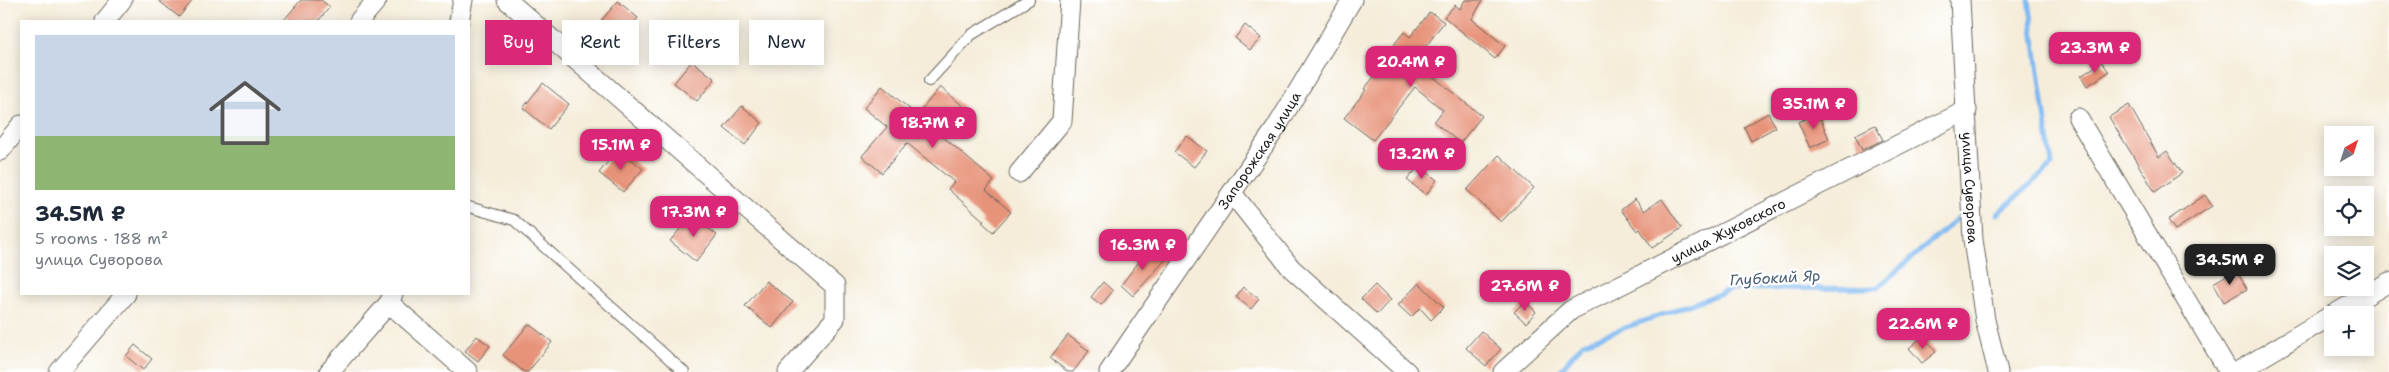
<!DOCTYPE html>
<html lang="en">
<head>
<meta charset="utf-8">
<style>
  body { margin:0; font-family:"Shantell Sans",sans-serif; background:#f6f6f7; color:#1f2937; height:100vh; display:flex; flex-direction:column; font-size:19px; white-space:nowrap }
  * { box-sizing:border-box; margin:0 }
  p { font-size:16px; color:#747a83 }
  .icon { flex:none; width:28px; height:28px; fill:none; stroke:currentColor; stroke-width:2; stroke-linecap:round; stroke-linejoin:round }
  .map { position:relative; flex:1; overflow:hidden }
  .side { position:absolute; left:20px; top:20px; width:450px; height:275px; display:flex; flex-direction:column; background:#fff; border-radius:0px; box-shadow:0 2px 12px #0003 }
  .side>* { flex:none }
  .top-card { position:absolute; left:485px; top:20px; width:475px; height:45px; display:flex; gap:10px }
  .needle { width:32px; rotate:39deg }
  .controls { position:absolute; left:2324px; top:126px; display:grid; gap:10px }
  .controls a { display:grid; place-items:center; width:50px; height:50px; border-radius:0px; background:#fff; box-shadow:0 2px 12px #0003; font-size:25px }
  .price { position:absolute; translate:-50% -42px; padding:0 11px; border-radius:10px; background:#db2777; color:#fff; font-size:16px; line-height:32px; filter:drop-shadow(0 1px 2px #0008) }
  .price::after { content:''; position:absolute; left:50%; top:30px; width:15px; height:11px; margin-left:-8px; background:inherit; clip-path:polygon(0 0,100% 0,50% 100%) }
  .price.current { background:#222; color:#fff }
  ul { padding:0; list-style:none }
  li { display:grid; align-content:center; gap:10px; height:265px; padding:0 15px }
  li+li { border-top:1px solid #e0e1e3 }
  li span { display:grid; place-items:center; height:155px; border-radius:0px; color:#555 }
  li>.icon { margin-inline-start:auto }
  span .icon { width:90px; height:90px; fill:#fffc; stroke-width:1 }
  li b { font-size:21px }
  .chip { padding:0 18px; border-radius:0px; background:#fff; box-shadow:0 2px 12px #0003; font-size:18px; line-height:45px }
  .chip.current { background:#db2777; color:#fff }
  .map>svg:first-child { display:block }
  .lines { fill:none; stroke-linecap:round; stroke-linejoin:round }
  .stream { stroke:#80b9f1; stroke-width:5 }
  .building { fill:#e79379 }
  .lane-casing { stroke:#68655e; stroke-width:12 }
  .street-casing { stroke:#68655e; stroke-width:21 }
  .lane { stroke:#fff; stroke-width:10 }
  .street { stroke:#fff; stroke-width:19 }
  .labels { text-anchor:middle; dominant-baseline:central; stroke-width:4.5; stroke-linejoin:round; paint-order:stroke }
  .street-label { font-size:14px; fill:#1c1c1c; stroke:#fff }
  .water-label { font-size:15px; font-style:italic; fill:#445b71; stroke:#fff }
</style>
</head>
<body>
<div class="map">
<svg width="2389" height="372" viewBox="0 0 2389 372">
  <rect width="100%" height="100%" fill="#fff"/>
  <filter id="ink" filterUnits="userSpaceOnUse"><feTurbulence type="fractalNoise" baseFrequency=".02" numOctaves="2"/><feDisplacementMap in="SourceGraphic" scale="10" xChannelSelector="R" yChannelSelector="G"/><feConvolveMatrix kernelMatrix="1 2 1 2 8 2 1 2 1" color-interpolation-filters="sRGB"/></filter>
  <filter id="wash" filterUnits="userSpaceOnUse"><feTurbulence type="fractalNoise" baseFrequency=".0096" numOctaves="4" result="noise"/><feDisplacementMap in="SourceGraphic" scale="20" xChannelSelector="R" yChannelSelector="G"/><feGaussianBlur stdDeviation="1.12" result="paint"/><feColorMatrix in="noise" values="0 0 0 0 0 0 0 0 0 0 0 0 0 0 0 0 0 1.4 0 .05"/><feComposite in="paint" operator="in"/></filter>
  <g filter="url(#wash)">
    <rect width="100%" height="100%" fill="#f5edda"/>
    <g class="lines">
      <path class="stream" d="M1997,214L2052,165L2029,0
        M1559,372L1583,343L1733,289L1877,288L1958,218"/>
    </g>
    <g id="blocks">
      <path class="building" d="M158,0H193L179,17Z
        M301,0H321L330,7L318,21H283Z
        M1465,0H1483L1472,19L1505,46L1495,59L1444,17L1455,5L1460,9Z
        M618,1L638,18L620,39L600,22Z
        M1430,12L1444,22L1424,49L1431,55L1421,67L1482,116L1460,143L1434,122L1443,110L1415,87L1373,140L1344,118L1366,90L1364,89L1388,60L1384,57L1404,32L1410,37Z
        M1245,25L1261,38L1250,50L1235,38Z
        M692,61L715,79L697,101L674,83Z
        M2102,62L2109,72L2087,86L2081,76Z
        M543,83L569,104L549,129L523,108Z
        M882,86L917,115L940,87L963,106L940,134L994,181L986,190L1011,212L993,232L982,222L984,221L948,189L954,182L907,143L882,173L862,156L887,127L864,108Z
        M2129,105L2159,157L2167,151L2182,173L2155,192L2109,117Z
        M742,106L762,123L745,145L724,128Z
        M1768,113L1776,127L1751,141L1744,127Z
        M1818,113L1829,139L1810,148L1798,122Z
        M1875,125L1883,140L1862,150L1855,135Z
        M1187,136L1207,151L1194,167L1174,152Z
        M618,149L643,169L623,192L599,173Z
        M1499,155L1534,188L1501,222L1467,190Z
        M1419,166L1437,180L1426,195L1407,180Z
        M2205,195L2212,206L2175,230L2168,220Z
        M1635,199L1644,211L1662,199L1682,228L1652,248L1640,229L1637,231L1621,210Z
        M692,215L717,235L696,262L670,241Z
        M1150,247L1165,260L1133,296L1121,285Z
        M2236,270L2247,289L2224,302L2213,283Z
        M766,281L793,302L772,328L745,306Z
        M1103,282L1113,291L1101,305L1091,297Z
        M1419,283L1444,307L1431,320L1420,308L1411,317L1398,305Z
        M1375,285L1390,300L1377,314L1361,299Z
        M1243,287L1259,299L1251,309L1236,297Z
        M1525,301L1536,312L1526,323L1514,312Z
        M529,324L552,342L528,372H524L503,355Z
        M1481,331L1501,349L1486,366L1466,348Z
        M1068,335L1089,351L1073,372H1068L1050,358Z
        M477,336L490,346L478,361L465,351Z
        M1923,336L1936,352L1922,363L1909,348Z
        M135,345L152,359L143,370L126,356Z"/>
    </g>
  </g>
  <g filter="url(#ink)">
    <use href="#blocks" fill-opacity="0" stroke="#68655e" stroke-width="1"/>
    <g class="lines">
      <defs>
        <path id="lane" d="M929,81L971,35L1029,0
          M469,207L514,220L684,372"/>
        <g id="street">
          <path d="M507,0L835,286V319L788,372"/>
          <path id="s1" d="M1960,0L1973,240L1985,320L1998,372"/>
          <path d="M105,21L122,0"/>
          <path d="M359,21L377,0"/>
          <path d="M459,21L463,0"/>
          <path d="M2078,118L2229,372"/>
          <path d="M0,151L21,125"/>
          <path d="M1019,173L1062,121L1070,0"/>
          <path d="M1232,193L1291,268L1407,372"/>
          <path d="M389,303L468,372"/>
          <path d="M2333,315L2389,282"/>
          <path d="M59,372L126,294"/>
          <path d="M329,372L389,303L393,294"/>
          <path id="s2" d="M1109,372L1276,128L1352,0"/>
          <path id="s3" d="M1503,372L1571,310L1967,110"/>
          <path d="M2237,372L2332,315"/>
        </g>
      </defs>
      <use href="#lane" class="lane-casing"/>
      <use href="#street" class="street-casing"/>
      <use href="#lane" class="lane"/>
      <use href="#street" class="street"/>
    </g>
  </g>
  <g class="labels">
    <g class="street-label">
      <text stroke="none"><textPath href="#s2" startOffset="268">Запорожская улица</textPath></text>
      <text stroke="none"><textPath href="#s1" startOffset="188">улица Суворова</textPath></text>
      <text stroke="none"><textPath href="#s3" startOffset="268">улица Жуковского</textPath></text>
    </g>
    <g class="water-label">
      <text transform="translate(1775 278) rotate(-3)">Глубокий Яр</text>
    </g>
  </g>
</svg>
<div class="controls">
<a><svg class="needle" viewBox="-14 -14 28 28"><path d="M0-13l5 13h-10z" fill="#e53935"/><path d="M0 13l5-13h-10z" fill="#747a83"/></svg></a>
<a><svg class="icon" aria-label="locate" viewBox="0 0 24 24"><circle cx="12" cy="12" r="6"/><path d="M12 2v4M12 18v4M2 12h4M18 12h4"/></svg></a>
<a><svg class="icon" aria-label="layers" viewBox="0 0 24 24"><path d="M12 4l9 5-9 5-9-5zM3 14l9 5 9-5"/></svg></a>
<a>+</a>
</div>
<b class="price" style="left:2095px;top:74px">23.3M ₽</b>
<b class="price" style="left:1411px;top:88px">20.4M ₽</b>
<b class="price" style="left:1814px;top:130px">35.1M ₽</b>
<b class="price" style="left:933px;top:149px">18.7M ₽</b>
<b class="price" style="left:621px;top:171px">15.1M ₽</b>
<b class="price" style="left:1422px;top:180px">13.2M ₽</b>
<b class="price" style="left:694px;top:238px">17.3M ₽</b>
<b class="price" style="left:1143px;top:271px">16.3M ₽</b>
<b class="price current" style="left:2230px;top:286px">34.5M ₽</b>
<b class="price" style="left:1525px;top:312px">27.6M ₽</b>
<b class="price" style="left:1923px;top:350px">22.6M ₽</b>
<div class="top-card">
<a class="chip current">Buy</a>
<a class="chip">Rent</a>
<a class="chip">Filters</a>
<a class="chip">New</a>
</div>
<section class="side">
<ul>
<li><span style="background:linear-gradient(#c9d6e8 65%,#8fb573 0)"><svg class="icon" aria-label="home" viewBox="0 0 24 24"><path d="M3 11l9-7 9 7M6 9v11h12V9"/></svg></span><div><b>34.5M ₽</b><p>5 rooms · 188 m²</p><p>улица Суворова</p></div></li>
</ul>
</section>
</div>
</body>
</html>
